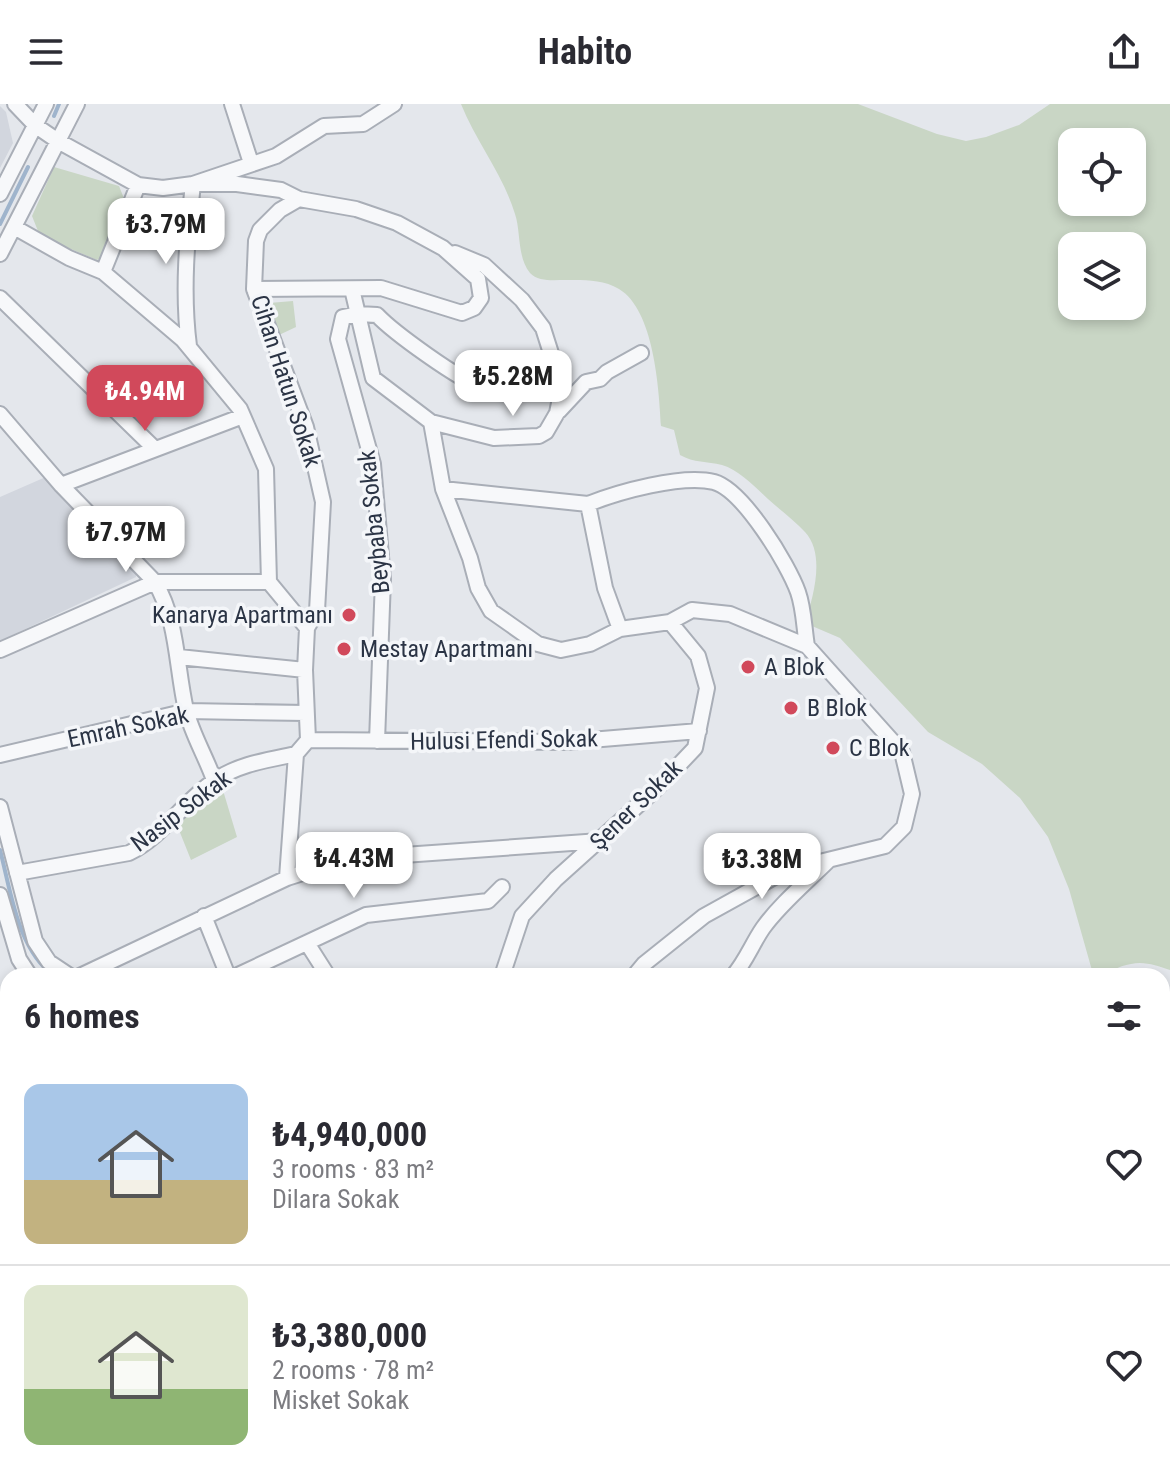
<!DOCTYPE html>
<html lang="en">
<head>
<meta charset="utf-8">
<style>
  body { margin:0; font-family:"Roboto Condensed",sans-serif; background:#f7f7f7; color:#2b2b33; height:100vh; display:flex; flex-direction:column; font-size:30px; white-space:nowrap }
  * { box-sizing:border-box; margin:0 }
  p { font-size:26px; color:#7c7c81 }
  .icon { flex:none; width:44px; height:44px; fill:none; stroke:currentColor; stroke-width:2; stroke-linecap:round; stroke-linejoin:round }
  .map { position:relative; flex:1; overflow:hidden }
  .side { position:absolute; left:0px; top:864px; width:1170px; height:512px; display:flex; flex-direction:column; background:#fff; border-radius:24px 24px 0 0; box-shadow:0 4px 12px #0003 }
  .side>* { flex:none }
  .fabs { position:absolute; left:1058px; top:24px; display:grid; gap:16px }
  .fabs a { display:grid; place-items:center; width:88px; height:88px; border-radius:16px; background:#fff; box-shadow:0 4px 12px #0003; font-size:40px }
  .price { position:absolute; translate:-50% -68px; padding:0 18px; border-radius:16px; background:#fff; color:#222; font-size:26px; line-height:52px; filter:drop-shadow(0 2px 4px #0008) }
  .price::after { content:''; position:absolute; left:50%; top:48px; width:24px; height:18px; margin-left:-12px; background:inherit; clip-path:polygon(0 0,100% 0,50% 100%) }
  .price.active { background:#d1495b; color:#fff }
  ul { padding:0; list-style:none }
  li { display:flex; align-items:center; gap:24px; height:200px; padding:0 24px }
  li+li { border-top:2px solid #e1e1e2 }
  li span { display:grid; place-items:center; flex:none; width:224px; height:160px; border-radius:16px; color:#555 }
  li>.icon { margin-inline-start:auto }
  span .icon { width:96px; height:96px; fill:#fffc; stroke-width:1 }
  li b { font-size:34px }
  h2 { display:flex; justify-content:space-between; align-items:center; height:96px; padding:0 24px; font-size:34px }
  header { display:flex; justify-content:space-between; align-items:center; height:104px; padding:0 24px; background:#fff; font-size:36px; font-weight:700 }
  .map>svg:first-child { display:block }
  .built { fill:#d2d6de }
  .green { fill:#c9d6c5; fill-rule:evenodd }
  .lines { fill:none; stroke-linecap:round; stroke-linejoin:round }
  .stream { stroke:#9fb4cc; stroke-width:4 }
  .minor-casing { stroke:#a9aeb7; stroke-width:18 }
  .minor { stroke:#f7f8fa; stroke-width:14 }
  .poi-dot { fill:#d1495b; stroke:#f4f6f9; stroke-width:3 }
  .labels { text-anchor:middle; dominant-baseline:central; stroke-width:7; stroke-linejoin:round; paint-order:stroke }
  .street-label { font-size:24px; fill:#2b3445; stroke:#f4f6f9 }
  .poi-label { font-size:24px; fill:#2b3445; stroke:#f4f6f9; text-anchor:start }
</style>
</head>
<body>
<header><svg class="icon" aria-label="menu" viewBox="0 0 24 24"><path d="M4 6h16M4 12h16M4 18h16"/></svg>Habito<svg class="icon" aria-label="share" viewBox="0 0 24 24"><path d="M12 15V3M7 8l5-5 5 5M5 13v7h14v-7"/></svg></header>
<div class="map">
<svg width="1170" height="1376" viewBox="0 0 1170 1376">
  <rect width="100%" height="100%" fill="#e4e7ec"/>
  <path class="built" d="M0,2L6,8L13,39L0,64Z
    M48,372L136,464V473L0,537V393Z"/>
  <path class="green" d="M461,0H858L937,30L966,37L986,33L1019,21L1050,0H1170V866C1157,862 1145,857 1131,860C1117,862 1108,871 1093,870L1069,785L1048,733L1020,694L982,660L928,628L840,534L805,519C813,493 826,451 805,428C794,416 780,406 768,395C755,383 739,366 722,361C707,357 694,359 680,351L674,326L661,322C659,284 654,206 619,185C602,175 584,176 565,176C554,176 538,178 530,169C517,153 521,128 515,110C503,70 476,38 461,0ZM1072,38H1132V98H1072ZM1072,142H1132V202H1072Z
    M54,63L119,82L125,97L106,151L97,156L40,132L32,112Z
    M293,197L296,223L279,231L269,199Z
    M222,683L237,733L191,756L177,721Z"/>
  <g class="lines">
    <path class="stream" d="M54,12L59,0
      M0,120L28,63
      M0,746C11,787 17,845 54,872"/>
    <defs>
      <path id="minor" d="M15,0L36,22L58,37L138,81L163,84L193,80L276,52L324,22L363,20L394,0
        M232,0L251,59
        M0,90L46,0
        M299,95L280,106L260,126L256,137L254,185L306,323L323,398L317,507L307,524
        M14,123L69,154L103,168L183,236L240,305L266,365L269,478L307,524L305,566L308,636L296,650L287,774
        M0,150L77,0
        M103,168L138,81
        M352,185L373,274L431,318L494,334L539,332L546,328L557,309L562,284L543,224L522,196L484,161L455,149
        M0,194L155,345
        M189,242C182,187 187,135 193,80H237L281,86L299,95L356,105L397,119L443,144L478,175L481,194L474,204L462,209L381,184L254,185
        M559,307L586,278L600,275L607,268L641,249
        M0,310L61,381L155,478C178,517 176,562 186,606C192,630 206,653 214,676
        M431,318L443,385L470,454L478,484L491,507L511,521L538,540L561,546L590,540L620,525L670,518L692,506L730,510L807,542L902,648L912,690L904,723L885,742L787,766L704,812L644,860L634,872
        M61,381L243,312
        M443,385L588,400C618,388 682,370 714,378C743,386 788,460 798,488C804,505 804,524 807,542
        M588,400L605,484L620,525
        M0,546L155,478H269
        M179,553L305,566
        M308,636L566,638L699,627
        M377,637L383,475L373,360L338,235L343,213L358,210L377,211C393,228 460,277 482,283C496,287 512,286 526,288L552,254
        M0,651L187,607L306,609
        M0,703L35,837L49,858L70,872
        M17,769L129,749C162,733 183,698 214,677C238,660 268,656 296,650
        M0,791L19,855L30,872
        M204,812L228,872
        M307,839L328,872
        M80,872L287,774L347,755L600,737
        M236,872L366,811L488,797L502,783
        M502,872L522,812L556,775L656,685L695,644L707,584L698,552L670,518
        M733,872C746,857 752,840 763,824C781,799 807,778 829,756
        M434,1368L436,1376"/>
    </defs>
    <use href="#minor" class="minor-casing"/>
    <use href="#minor" class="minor"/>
  </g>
  <g class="poi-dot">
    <circle cx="349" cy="511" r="8"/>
    <circle cx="344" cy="545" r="8"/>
    <circle cx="748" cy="563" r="8"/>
    <circle cx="791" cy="604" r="8"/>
    <circle cx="833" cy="644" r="8"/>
  </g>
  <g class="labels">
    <g class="street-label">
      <text transform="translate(286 277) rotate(72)">Cihan Hatun Sokak</text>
      <text transform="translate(374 418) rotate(-96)">Beybaba Sokak</text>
      <text transform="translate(128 623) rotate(-12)">Emrah Sokak</text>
      <text transform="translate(504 636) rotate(-1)">Hulusi Efendi Sokak</text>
      <text transform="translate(636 701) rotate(-44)">Şener Sokak</text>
      <text transform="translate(181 707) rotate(-37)">Nasip Sokak</text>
    </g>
    <g class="poi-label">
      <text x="333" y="511" text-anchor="end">Kanarya Apartmanı</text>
      <text x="360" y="545">Mestay Apartmanı</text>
      <text x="764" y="563">A Blok</text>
      <text x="807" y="604">B Blok</text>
      <text x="849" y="644">C Blok</text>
    </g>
  </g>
</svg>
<div class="fabs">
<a><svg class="icon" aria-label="locate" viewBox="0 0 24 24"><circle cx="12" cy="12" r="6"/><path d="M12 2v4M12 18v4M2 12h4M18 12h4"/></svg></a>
<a><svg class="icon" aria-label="layers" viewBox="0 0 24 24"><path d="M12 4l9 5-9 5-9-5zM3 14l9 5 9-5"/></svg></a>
</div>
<b class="price" style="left:166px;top:162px">₺3.79M</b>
<b class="price" style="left:513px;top:314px">₺5.28M</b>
<b class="price active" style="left:145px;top:329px">₺4.94M</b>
<b class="price" style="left:126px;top:470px">₺7.97M</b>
<b class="price" style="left:354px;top:796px">₺4.43M</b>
<b class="price" style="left:762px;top:797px">₺3.38M</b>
<section class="side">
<h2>6 homes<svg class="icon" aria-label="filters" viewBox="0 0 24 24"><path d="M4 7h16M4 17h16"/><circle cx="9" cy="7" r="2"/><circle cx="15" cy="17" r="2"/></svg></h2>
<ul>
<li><span style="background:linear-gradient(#a9c7e8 60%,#c2b280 0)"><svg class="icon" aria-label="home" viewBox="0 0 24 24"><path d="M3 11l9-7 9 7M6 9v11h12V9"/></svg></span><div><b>₺4,940,000</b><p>3 rooms · 83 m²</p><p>Dilara Sokak</p></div><svg class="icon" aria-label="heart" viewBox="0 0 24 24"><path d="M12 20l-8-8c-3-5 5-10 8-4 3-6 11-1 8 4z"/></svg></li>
<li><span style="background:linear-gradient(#dfe7d0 65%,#8fb573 0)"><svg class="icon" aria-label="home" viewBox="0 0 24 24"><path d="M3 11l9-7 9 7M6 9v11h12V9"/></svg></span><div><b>₺3,380,000</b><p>2 rooms · 78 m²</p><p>Misket Sokak</p></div><svg class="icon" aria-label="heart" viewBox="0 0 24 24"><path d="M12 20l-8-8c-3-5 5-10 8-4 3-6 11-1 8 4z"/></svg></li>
</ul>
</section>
</div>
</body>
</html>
